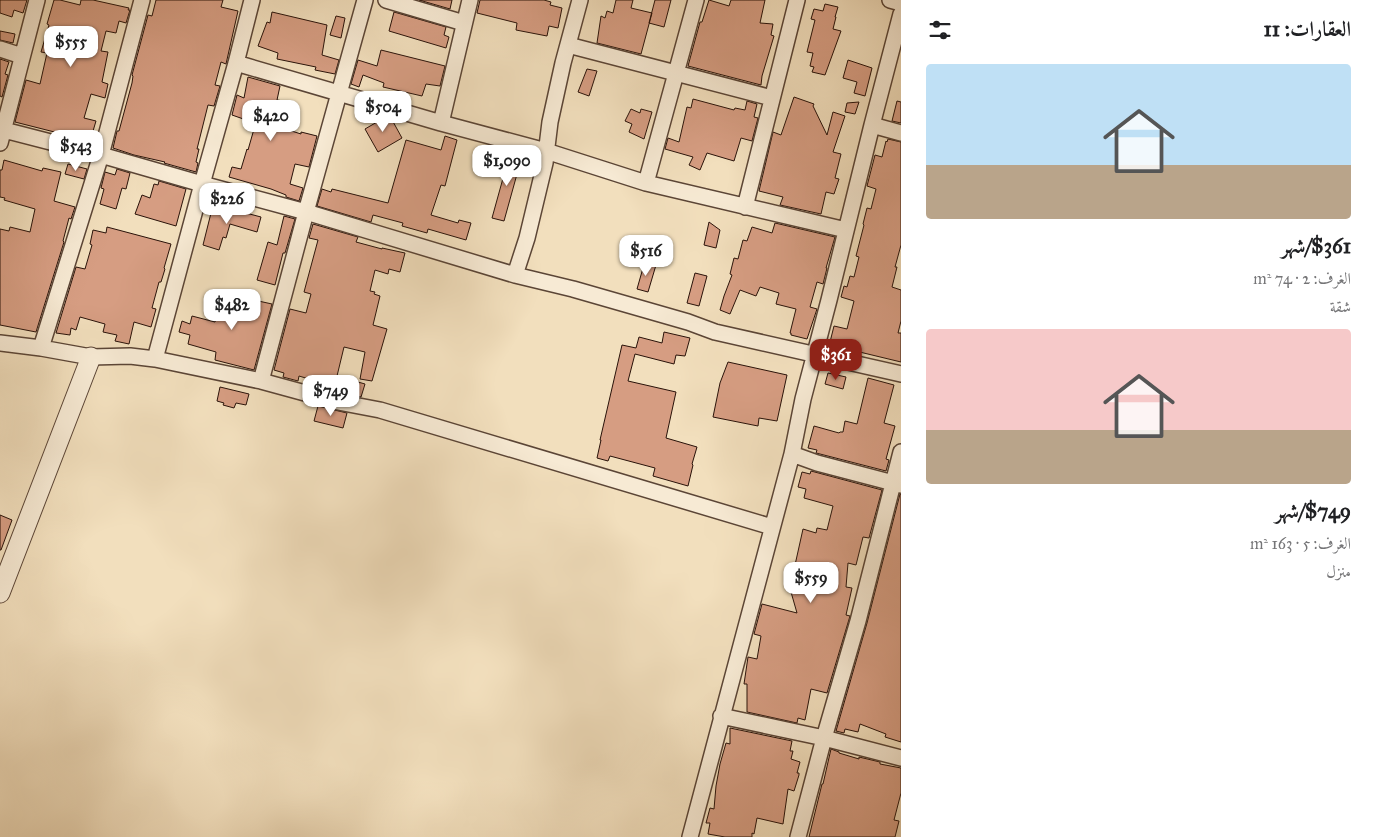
<!DOCTYPE html>
<html lang="ar">
<head>
<meta charset="utf-8">
<style>
  body { margin:0; font-family:"IM FELL Great Primer",Amiri,serif; background:#f2f2f2; color:#202124; direction:rtl; height:100vh; display:flex; flex-direction:column; font-size:19px; white-space:nowrap }
  * { box-sizing:border-box; margin:0 }
  p { font-size:16px; color:#757577 }
  .icon { flex:none; width:28px; height:28px; fill:none; stroke:currentColor; stroke-width:2; stroke-linecap:round; stroke-linejoin:round }
  .map { position:relative; flex:1; overflow:hidden; direction:ltr }
  .details { display:flex; flex-direction:column; background:#fff; width:475px }
  .details>* { flex:none }
  .price { position:absolute; translate:-50% -42px; padding:0 11px; border-radius:10px; background:#fff; color:#222; font-size:16px; line-height:32px; filter:drop-shadow(0 1px 2px #0008) }
  .price::after { content:''; position:absolute; left:50%; top:30px; width:15px; height:11px; margin-left:-8px; background:inherit; clip-path:polygon(0 0,100% 0,50% 100%) }
  .price.current { background:#8f2418; color:#fff }
  ul { padding:0; list-style:none }
  li { display:grid; align-content:center; gap:10px; height:265px; padding:0 25px }
  li span { display:grid; place-items:center; height:155px; border-radius:5px; color:#555 }
  li>.icon { margin-inline-start:auto }
  span .icon { width:90px; height:90px; fill:#fffc; stroke-width:1 }
  li b { font-size:21px }
  h2 { display:flex; justify-content:space-between; align-items:center; height:60px; padding:0 25px; font-size:21px }
  main { display:flex; flex:1; min-height:0 }
  .map>svg:first-child { display:block }
  .building { fill:#d69d82; stroke:#291209 }
  .lines { fill:none; stroke-linecap:round; stroke-linejoin:round }
  .minor-casing { stroke:#5b4536; stroke-width:18 }
  .tertiary-casing { stroke:#5b4536; stroke-width:21 }
  .minor { stroke:#f7ead4; stroke-width:15 }
  .tertiary { stroke:#f7ead4; stroke-width:19 }
</style>
</head>
<body>
<main>
<section class="details">
<h2>العقارات: 11<svg class="icon" aria-label="filters" viewBox="0 0 24 24"><path d="M4 7h16M4 17h16"/><circle cx="9" cy="7" r="2"/><circle cx="15" cy="17" r="2"/></svg></h2>
<ul>
<li><span style="background:linear-gradient(#bfe0f5 65%,#b9a48a 0)"><svg class="icon" aria-label="home" viewBox="0 0 24 24"><path d="M3 11l9-7 9 7M6 9v11h12V9"/></svg></span><div><b>$361/شهر</b><p>الغرف: 2 · 74 m²</p><p>شقة</p></div></li>
<li><span style="background:linear-gradient(#f6c9c9 65%,#b9a48a 0)"><svg class="icon" aria-label="home" viewBox="0 0 24 24"><path d="M3 11l9-7 9 7M6 9v11h12V9"/></svg></span><div><b>$749/شهر</b><p>الغرف: 5 · 163 m²</p><p>منزل</p></div></li>
</ul>
</section>
<div class="map">
<svg width="901" height="837" viewBox="0 0 901 837">
  <rect width="100%" height="100%" fill="#f2dfbd"/>
  <filter id="stains"><feTurbulence type="fractalNoise" baseFrequency=".004" numOctaves="4"/><feColorMatrix values="0 0 0 0 .2 0 0 0 0 .09 0 0 0 0 .02 0 0 0 .5 -.17"/></filter>
  <radialGradient id="worn" r=".72"><stop offset=".6" stop-color="#630" stop-opacity="0"/><stop offset="1" stop-color="#630" stop-opacity=".3"/></radialGradient>
  <path class="building" d="M0,0H27L23,13L14,10L12,17L0,13Z
    M54,0H60L80,5L81,0H93L129,8L128,10H130L126,23L119,21L116,33L106,31L101,51L108,52L102,82L108,84L105,98L91,94L84,118L96,121L90,141L15,122L26,80L40,84L47,53L41,52L49,25L47,24Z
    M156,0H223L221,7L238,11L226,64L221,62L215,85L220,86L214,106L208,105L197,149H199L196,162L198,163L196,172L164,163L165,162L134,155L113,148L117,131H119L132,83L133,76L132,75L148,15L152,16Z
    M419,0H452L450,9Z
    M480,0H544L551,2L550,5L562,8L558,28L549,26L547,36L516,30L517,23L477,13Z
    M616,0H633L631,8L652,13L641,54L597,43L601,16L605,18L607,11L613,13Z
    M655,0H671L664,27L649,23Z
    M709,0L729,6L731,0H765L760,23L773,24L771,35L774,36L762,76L761,85L688,66L700,22H702Z
    M825,4L838,7L835,17H836L833,29L841,31L825,75L812,72L814,67L810,66L813,53L807,52L815,20L811,19L814,9L823,11Z
    M272,12L327,25L322,55L339,60L335,74L315,70L316,67L277,59L278,53L258,46L267,22L270,23Z
    M394,12L446,27L444,35L449,37L446,48L389,31Z
    M336,16L345,18L341,38L330,35Z
    M0,31L15,34L13,43L0,40Z
    M381,50L445,66L440,86L426,84L422,96L383,87L384,83L363,75L359,87L351,84L358,60L377,66Z
    M0,59L9,62L5,74L8,75L2,97L0,96Z
    M848,60L872,68L865,96L854,93L857,82L843,78Z
    M587,69L597,71L589,96L578,92Z
    M248,77L280,86L277,100L284,101L279,127L301,134V132L317,136L309,167L295,164L290,184L303,188L299,201L286,197V195L271,189L229,177L232,167L241,169L247,149L248,150L254,129L251,128L252,122L232,115L237,95L244,98Z
    M794,97L814,104L813,106L827,135L833,112L845,116L833,152L841,154L835,178L839,179L834,194L826,192L821,214L780,205L783,197L759,191L773,132L781,135Z
    M693,99L734,110L735,108L745,110L747,101L757,104L754,117L758,118L752,141L741,138L734,161L707,153L700,170L689,165L693,157L665,149L668,138L679,142L687,107L691,108Z
    M897,101L901,102V123L892,121Z
    M859,102L855,114L845,112L847,103Z
    M631,109L640,113L641,109L652,112L644,139L629,132L632,124L625,121Z
    M376,114L391,118L402,138L378,152L365,129L377,122Z
    M445,136L457,140L445,186L441,185L431,215L458,223L459,220L471,223L466,240L428,229L427,233L402,226L403,223L373,215L371,222L317,206L322,189L331,192L332,189L388,203L406,140L441,150Z
    M888,139L901,142V245L895,267H897L892,287L901,290V321L898,333H901V362L843,348V345L830,342L834,326L847,329L854,301L841,297L844,286L847,287L850,276L854,277L859,257L856,256L864,225L863,224L867,208L871,209L876,189L867,186L875,155L882,157L886,141L887,142Z
    M510,153L522,156L504,221L492,218Z
    M4,160L42,171L43,168L61,172L54,201L75,207L71,219L69,218L63,241L64,242L36,332L0,325V229L9,231L10,227L30,232L35,209L4,200L5,198L0,197V170H2Z
    M68,164L87,169L84,179L65,174Z
    M117,169L130,173L126,189L122,188L116,209L100,204L104,189L101,188L105,172L115,175Z
    M159,181L186,189L176,226L135,214L142,195L150,198L154,184L158,185Z
    M213,205L219,207V206L261,217L257,232L230,224L226,238L223,237L219,250L203,245Z
    M284,216L295,219L285,253H283L275,285L257,280L268,242L277,245Z
    M709,222L720,230L716,248L704,245Z
    M775,223L835,237L826,268H827L823,284L817,282L810,307L817,309L807,339L791,335V333H790L796,309L776,304L779,293L760,287L756,296L740,290L730,314L720,310L724,296L732,275L730,274L734,258L738,259L743,240L747,241L752,227L772,233Z
    M313,224L358,237L356,242L382,249V248L405,253L400,272L389,269L388,274L375,270L370,291L375,292L374,294L380,296L373,325L387,329L372,381L360,379L365,352L344,347L337,376L365,384L361,397L318,387L319,382L299,376L298,381L283,377L284,373L274,370L290,309L306,313L311,294L304,292L318,240L309,238Z
    M107,227L171,244L164,268L165,269L161,282H159L152,308L156,309L151,327L134,322L129,344L115,341L117,335L103,332L105,324L80,317L76,330L71,328L70,335L56,333L76,267L85,269L92,245L90,244L93,230L106,233Z
    M645,261L656,265L648,292L637,289Z
    M695,273L707,276L699,306L687,303Z
    M222,293L272,304L254,370L215,360L216,352L188,344L190,335L179,332L182,321L190,324L192,316L215,322Z
    M664,332L690,338L685,356L676,355L674,364L635,354L628,381L676,392L666,438L697,447L692,464L693,465L688,486L653,476L655,468L610,456L608,461L597,458L601,440H600L622,345L636,348L639,337L662,343Z
    M728,362L787,375L777,421L759,418L758,426L713,417L720,383Z
    M828,373L846,377L843,389L825,384Z
    M868,378L894,385L884,423L895,426L886,459L889,460L886,471L820,454L816,453L817,450L808,448L814,426L839,433L840,432H843L845,421L857,424Z
    M220,387L249,394L246,405L236,403L234,408L223,405L224,403L217,401Z
    M318,406L347,413L343,428L314,421Z
    M811,471L882,490L869,538L863,537L856,565L848,563L846,587L852,588L846,615L850,616L827,693L811,689L805,720L798,718L797,723L747,712V684H744L748,657L757,659L761,636L754,634L762,604L797,613L789,585L786,584L790,564L795,565L803,529L816,533L817,528L827,530L833,506L804,498L806,489L798,487L802,472L810,474Z
    M900,494H901V742L885,737L886,734L860,724L858,732L845,729L844,733L836,731L867,623Z
    M0,515L12,520L1,550H0Z
    M730,728L792,741L790,751H793L791,759L800,762L797,773H799V775L794,791L788,789L783,824L757,818L754,834L752,833V837H725L708,834L710,823H706L710,808L714,809L716,786L720,764L726,743L730,744Z
    M831,749L839,752V753L859,759V757L880,762V764L901,768V793L894,820L899,821L895,837H809L822,784H823Z"/>
  <g class="lines">
    <defs>
      <path id="minor" d="M386,0L464,23
        M580,0L563,63L550,122L545,163L527,238L515,275L573,289L688,322L715,332L901,374
        M890,0L901,3
        M901,14L872,125L901,133
        M568,45L772,98
        M0,49L22,56
        M236,63L441,123L546,151L646,183L846,230
        M441,123L470,0
        M872,125L829,300L803,399L792,454L817,463L901,485
        M0,129L101,155L202,184L306,212L515,275
        M0,143L37,0
        M646,183L696,0
        M745,207L797,0
        M0,343L41,348L91,357L130,356L155,359L261,381L338,402L380,410L772,527
        M41,348L101,155L142,0
        M155,359L202,184L236,63L252,0
        M261,381L306,212L365,0
        M721,716L824,738L901,758
        M690,837L792,454
        M798,837L824,738L858,621L901,452"/>
      <path id="tertiary" d="M0,593L91,357"/>
    </defs>
    <use href="#minor" class="minor-casing"/>
    <use href="#tertiary" class="tertiary-casing"/>
    <use href="#minor" class="minor"/>
    <use href="#tertiary" class="tertiary"/>
  </g>
  <rect width="100%" height="100%" filter="url(#stains)"/>
  <rect width="100%" height="100%" fill="url(#worn)"/>
</svg>
<b class="price" style="left:71px;top:68px">$555</b>
<b class="price" style="left:383px;top:133px">$504</b>
<b class="price" style="left:271px;top:142px">$420</b>
<b class="price" style="left:76px;top:172px">$543</b>
<b class="price" style="left:507px;top:187px">$1,090</b>
<b class="price" style="left:227px;top:225px">$226</b>
<b class="price" style="left:646px;top:277px">$516</b>
<b class="price" style="left:232px;top:331px">$482</b>
<b class="price current" style="left:836px;top:381px">$361</b>
<b class="price" style="left:331px;top:417px">$749</b>
<b class="price" style="left:811px;top:604px">$559</b>
</div>
</main>
</body>
</html>
